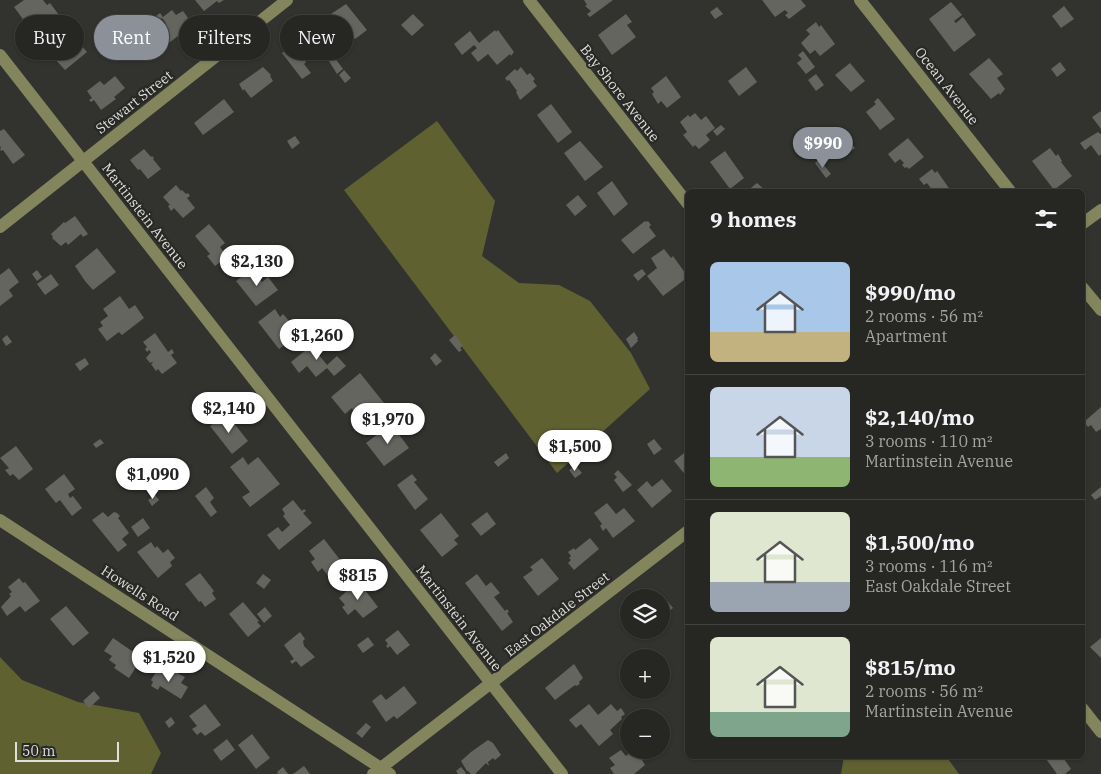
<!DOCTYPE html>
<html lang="en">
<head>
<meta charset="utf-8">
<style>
  body { margin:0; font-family:"IBM Plex Serif",serif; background:#2e2e2a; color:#f1f3f6; height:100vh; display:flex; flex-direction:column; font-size:19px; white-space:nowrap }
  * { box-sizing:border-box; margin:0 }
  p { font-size:16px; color:#a4a5a5 }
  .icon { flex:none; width:28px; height:28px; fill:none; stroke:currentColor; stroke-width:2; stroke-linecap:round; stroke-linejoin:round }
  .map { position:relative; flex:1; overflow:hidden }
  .details { position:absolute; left:685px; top:189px; width:400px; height:570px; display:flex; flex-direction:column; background:#262622; border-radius:8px; box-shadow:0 1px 4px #0004,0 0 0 1px #424340 }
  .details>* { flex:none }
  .guide { position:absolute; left:15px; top:15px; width:475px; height:45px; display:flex; gap:10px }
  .tools { position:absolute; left:620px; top:589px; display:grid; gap:10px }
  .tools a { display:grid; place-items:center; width:50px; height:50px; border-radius:50%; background:#262622; box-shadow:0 1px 4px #0004,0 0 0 1px #424340; font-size:25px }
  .scale { position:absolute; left:15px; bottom:12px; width:104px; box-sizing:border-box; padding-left:5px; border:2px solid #dfdfdc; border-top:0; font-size:14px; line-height:18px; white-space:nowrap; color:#dfdfdc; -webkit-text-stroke:4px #282924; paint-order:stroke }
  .price { position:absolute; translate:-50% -42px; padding:0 11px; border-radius:18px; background:#fff; color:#222; font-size:16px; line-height:32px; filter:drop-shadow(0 1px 2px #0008) }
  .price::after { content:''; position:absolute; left:50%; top:30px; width:15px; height:11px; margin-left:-8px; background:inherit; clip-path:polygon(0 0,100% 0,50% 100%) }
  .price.active { background:#8c9099; color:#fff }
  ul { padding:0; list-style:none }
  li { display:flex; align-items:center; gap:15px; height:125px; padding:0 25px }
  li+li { border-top:1px solid #424340 }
  li span { display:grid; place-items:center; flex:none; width:140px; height:100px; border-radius:8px; color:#555 }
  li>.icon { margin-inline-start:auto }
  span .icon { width:60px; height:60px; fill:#fffc; stroke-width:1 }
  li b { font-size:21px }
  h2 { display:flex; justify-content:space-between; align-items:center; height:60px; padding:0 25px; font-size:21px }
  .chip { padding:0 18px; border-radius:22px; background:#262622; box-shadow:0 1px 4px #0004,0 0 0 1px #424340; font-size:18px; line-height:45px }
  .chip.active { background:#8c9099; color:#fff }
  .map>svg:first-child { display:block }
  .forest { fill:#5f6131 }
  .building { fill:#656560 }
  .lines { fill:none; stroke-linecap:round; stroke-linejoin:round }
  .minor { stroke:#83865d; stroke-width:12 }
  .labels { text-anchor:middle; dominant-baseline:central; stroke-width:4.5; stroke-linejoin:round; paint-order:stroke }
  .street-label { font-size:14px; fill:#dfdfdc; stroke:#282924 }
</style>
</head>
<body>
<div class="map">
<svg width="1101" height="774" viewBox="0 0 1101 774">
  <rect width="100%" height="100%" fill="#32332e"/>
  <path class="forest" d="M437,121L495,201L482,256L519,283L559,285L590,301L631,353L650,389L557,473L344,190Z
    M0,657L22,680L78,702L139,713L161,753L151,774H0Z
    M844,756H946L959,774H841Z"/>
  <path class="building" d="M24,0H43L47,5L50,3L59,15L39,30L33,22L28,26L14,7Z
    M195,0H224L219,3L217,1L204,11Z
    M584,0H613L590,17L587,14L591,11L585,6L587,5Z
    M762,0H801L806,6L789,19L785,15L788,13L785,10L775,17Z
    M951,2L962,15L954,21L956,23L963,17L976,35L954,52L929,19Z
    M346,4L367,30L355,39L349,31L348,32L344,25L333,34L322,20Z
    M1064,6L1074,19L1061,28L1052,16Z
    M717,7L723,14L715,19L710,12Z
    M172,10L176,15L183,11L191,22L185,26L187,29L165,46L154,32L166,23L162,18L159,20L156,16L160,13L163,17Z
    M413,14L424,25L412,36L401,25Z
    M626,14L632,22L627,25L636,37L612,55L598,35Z
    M816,22L819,27L821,25L835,44L820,56L815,50L810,54L801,43L810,34L806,30Z
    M495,30L496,32L498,30L514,52L511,56L510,54L497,65L488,54L478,62L471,53L477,48L474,45L462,55L454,44L470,31L479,43Z
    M304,35L315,49L307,55L309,57L304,59L306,62L304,64L311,73L302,79L282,53L293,45L291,42L294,40L295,42Z
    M76,39L87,52L65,70L54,58L52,59L47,53L60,43L64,49Z
    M803,51L815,67L806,74L797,63L802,59L798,55Z
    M332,54L343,69L337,74L327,58Z
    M989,58L1003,74L997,78L1005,89L1000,95L999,93L991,99L969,74Z
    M1060,62L1066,70L1057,77L1051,69Z
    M850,63L865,81L851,92L835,75Z
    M263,67L271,75L270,76L273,81L251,98L244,89L243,91L239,84Z
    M521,67L527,75L530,73L535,79L533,81L537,86L520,100L516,92L517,91L509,80L507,81L505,78L515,69L517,71Z
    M746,67L757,82L739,96L728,81Z
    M344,70L351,78L345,83L339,75Z
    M816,74L824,85L816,91L808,80Z
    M115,76L125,88L114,97L116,99L101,110L94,100L91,102L89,100L92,98L87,91L100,81L104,85Z
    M666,76L681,97L667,108L661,101L658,104L652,94L654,92L651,88Z
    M878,98L895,119L880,130L866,112L876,104L874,102Z
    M224,99L234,112L203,135L194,123Z
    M551,104L572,132L558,143L537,115Z
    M1101,111V129L1092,117Z
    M695,113L701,120L706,116L715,128L706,135L710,140L699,149L695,145L693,147L683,135L687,132L680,122L688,115L690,117Z
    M721,125L725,129L717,136L713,131Z
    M4,129L25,155L13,164L3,150L1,151L0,149L1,148L0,146V131Z
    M1098,132L1100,134L1101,133V154L1099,156L1091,145L1085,150L1080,143Z
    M295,136L300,143L292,149L287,141Z
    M908,138L924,157L909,169L907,167L905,168L902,165L904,163L900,159L895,163L888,154Z
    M580,141L603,167L585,181L564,153Z
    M850,142L855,148L844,156L839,151Z
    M1050,148L1056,156L1058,154L1062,161L1061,162L1072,176L1054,190L1032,161Z
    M144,149L151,157L152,156L154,158L153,159L161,169L148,179L140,169L138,170L130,160Z
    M725,151L744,178L730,189L710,162Z
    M819,159L831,174L826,178L815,163Z
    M932,169L935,173L937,171L951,191H933L927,183L924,185L919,179Z
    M612,181L628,204L614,216L597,193Z
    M757,183L766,191H747Z
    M176,185L181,191L182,190L186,194L188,193L190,196L187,198L195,208L183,218L174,208L171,211L168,206L170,205L163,197Z
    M578,195L587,206L575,216L566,205Z
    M75,216L88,234L83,237L81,234L68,245L66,242L61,246L52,238L53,237L51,234L64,222L65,223Z
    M645,221L646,222L648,221L651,225L649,227L656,236L633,254L621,240Z
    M209,224L225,243L220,247L227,257L215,266L207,256L210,254L195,236Z
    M97,248L116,272L93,290L85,281L75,266Z
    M664,249L671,258L673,256L688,277L663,296L647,276L657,268L651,258Z
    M9,268L19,282L9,290L13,296L0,306V275Z
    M252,269L262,282L268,277L278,290L256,306L236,281Z
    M642,269L646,274L638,281L633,275Z
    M37,270L42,277L37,281L32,274Z
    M51,274L59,285L45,295L37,284Z
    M120,296L129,309L135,305L144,318L122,335L119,332L107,341L98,329L103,326L100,322L108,316L103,309Z
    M275,309L280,317L283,314L290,322L286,325L295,337L279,349L258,322Z
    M634,332L638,338L637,339L638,341L631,348L626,339Z
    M155,333L168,352L172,349L174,353L171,355L177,363L162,374L158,369L156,371L151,364L153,363L152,362L150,363L146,358L151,352L149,350L147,352L145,349L147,347L143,342Z
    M7,335L12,342L6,346L2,339Z
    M455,335L463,346L460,348L462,350L459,352L449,340Z
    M318,340L326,349L319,355L327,365L337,356L346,366L334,376L327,368L316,377L307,366L299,373L291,362Z
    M435,353L442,361L436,366L430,358Z
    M85,358L89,364L80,371L75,364Z
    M360,373L384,403L359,422L353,414L355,413L352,408L345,414L331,397Z
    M1101,407V429L1096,432L1091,425L1088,427L1084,422Z
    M226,413L248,441L232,454L210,426Z
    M391,424L409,448L384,466L366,443Z
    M100,439L104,443L96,448L93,444Z
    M654,439L662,449L654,455L647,444Z
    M16,446L33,469L19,480L13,474L10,476L5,470L9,468L0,458Z
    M688,450V478L674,461Z
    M506,453L509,458L498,467L494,462Z
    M243,457L248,465L258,457L280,484L250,507L242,497L250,492L230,467Z
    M574,466L575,467L576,466L582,473L575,478L569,470Z
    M618,470L632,485L623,492L614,480L617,477L614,474Z
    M64,474L75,489L68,494L70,498L73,496L82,508L72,516L60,500L56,503L45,489Z
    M412,474L417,480L414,482L428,499L415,510L397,485Z
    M662,479L672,491L652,508L637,490L647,481L652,487Z
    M206,487L214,498L210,502L217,512L211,517L195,496Z
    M1101,487V496L1095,500L1091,495Z
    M155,495L159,500L152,506L148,500Z
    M293,500L302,511L304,509L306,511L303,513L312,523L279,550L267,535L278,527L282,532L290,525L283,516L285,514L282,509Z
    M607,503L616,514L624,508L635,521L613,538L606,528L603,531L600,526L602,524L594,513Z
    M103,512L108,517L114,512L117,513L120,516L118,518L129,533L122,539L127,545L118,552L92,520Z
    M487,512L496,524L481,536L471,524Z
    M441,513L459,536L454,540L458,544L442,557L420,530Z
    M143,518L150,528L138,537L131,527Z
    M590,538L599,549L574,570L568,563L571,560L569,558L571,556L568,552L574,548L575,550Z
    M324,539L344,565L329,577L322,568L318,572L311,562L315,559L309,551Z
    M151,542L155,548L157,546L163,553L168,549L175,558L170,562L172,566L158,578L137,552Z
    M542,558L559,579L538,596L523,577L533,570L530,567Z
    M200,573L214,591L212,593L216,599L205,607L201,601L199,602L185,584Z
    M263,574L271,580L264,589L256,583Z
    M477,574L486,586L491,582L500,593L494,597L505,611L507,609L509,612L507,613L513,622L502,631L465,583Z
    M19,578L23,583L25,582L40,601L25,612L20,606L7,616L1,607L11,596L9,594L12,592L8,587Z
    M358,581L378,607L363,618L355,609L348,615L342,607L345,605L339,598Z
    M664,597L673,608L661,617V599Z
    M243,602L259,621L257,622L261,626L248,637L229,614Z
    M66,606L89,633L73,646L50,619Z
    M265,607L272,616L264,623L257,614Z
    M398,630L410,645L397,655L390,646L388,648L386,646L388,644L385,640Z
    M300,632L305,639L303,641L304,646L315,657L301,667L296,661L292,664L290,661L294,659L284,645Z
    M368,637L374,645L363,653L357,645Z
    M113,638L142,658L129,678L114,668L116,665L109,660L112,656L104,651Z
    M1101,638V658L1090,647Z
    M574,664L583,678L579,682L580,684L576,686L575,685L555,700L545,688Z
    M159,667L173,675L175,672L185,677L181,683L188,687L181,699L160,686L158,690L151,686L153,682L151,680Z
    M404,686L417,703L397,719L394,716L386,722L372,701L381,694L386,700Z
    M94,691L100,698L89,708L83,701Z
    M205,704L221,725L205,736L201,732L197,735L192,729L197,726L189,716Z
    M589,704L598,715L611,704L617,711L621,708L625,714L621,717L622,719L610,730L613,734L599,746L581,724L576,728L569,720Z
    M171,717L175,723L169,728L165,722Z
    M366,723L371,727L362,738L356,733Z
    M252,734L270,758L256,769L238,745Z
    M227,739L235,750L221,761L213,750Z
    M488,740L493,743L501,755L495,760L493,758L488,762L489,766L486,763L475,774H471L468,771H467L461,761L471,752Z
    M621,750L626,756L633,750L637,754L640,751L645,758L642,760L645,765L634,774H614L610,768L615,765L609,758Z
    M1044,756H1062L1071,769L1065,774H1057Z
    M304,766L310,774H293Z
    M283,767L288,774H278L277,772Z
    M461,767L466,773L465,774H458L456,771Z"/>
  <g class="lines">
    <path class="minor" d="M529,0L688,204
      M860,0L1010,191
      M0,55L562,774
      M1082,224L1101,210
      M0,227L287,0
      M1082,287L1101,310
      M0,520L390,774
      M1082,708L1101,732
      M373,774L688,531"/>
  </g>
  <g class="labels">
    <g class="street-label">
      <text transform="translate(947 86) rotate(52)">Ocean Avenue</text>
      <text transform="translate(620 93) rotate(52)">Bay Shore Avenue</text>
      <text transform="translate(134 102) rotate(-38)">Stewart Street</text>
      <text transform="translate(145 216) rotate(52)">Martinstein Avenue</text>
      <text transform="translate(140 593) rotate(33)">Howells Road</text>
      <text transform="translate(557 614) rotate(-38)">East Oakdale Street</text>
      <text transform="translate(459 618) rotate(52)">Martinstein Avenue</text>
    </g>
  </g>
</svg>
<div class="tools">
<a><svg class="icon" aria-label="layers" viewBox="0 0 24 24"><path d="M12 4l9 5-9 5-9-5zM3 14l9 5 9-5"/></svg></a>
<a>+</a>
<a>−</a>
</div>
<div class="scale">50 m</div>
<b class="price active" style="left:823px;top:169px">$990</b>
<b class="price" style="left:257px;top:287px">$2,130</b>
<b class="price" style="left:317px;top:361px">$1,260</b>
<b class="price" style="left:229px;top:434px">$2,140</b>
<b class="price" style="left:388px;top:445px">$1,970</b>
<b class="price" style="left:575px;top:472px">$1,500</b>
<b class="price" style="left:153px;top:500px">$1,090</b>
<b class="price" style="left:358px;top:601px">$815</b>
<b class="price" style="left:169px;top:683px">$1,520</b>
<div class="guide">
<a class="chip">Buy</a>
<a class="chip active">Rent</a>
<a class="chip">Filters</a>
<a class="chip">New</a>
</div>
<section class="details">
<h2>9 homes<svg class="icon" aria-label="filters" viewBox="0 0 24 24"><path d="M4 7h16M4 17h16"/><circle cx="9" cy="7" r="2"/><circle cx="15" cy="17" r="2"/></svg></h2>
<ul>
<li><span style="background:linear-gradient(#a9c7e8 70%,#c2b280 0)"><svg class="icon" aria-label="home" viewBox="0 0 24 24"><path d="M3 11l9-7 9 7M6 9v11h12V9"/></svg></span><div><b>$990/mo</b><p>2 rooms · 56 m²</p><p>Apartment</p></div></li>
<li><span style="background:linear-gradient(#c9d6e8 70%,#8fb573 0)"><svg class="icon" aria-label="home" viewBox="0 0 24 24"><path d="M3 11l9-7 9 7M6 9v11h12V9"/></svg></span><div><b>$2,140/mo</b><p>3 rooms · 110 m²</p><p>Martinstein Avenue</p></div></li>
<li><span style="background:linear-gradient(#dfe7d0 70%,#9aa5b1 0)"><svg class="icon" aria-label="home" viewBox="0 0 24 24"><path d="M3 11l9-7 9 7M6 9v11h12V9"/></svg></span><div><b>$1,500/mo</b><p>3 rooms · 116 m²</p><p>East Oakdale Street</p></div></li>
<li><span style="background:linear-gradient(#dfe7d0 75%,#7fa58c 0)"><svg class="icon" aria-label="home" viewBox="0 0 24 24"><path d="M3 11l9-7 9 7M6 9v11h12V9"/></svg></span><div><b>$815/mo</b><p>2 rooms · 56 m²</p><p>Martinstein Avenue</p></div></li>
</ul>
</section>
</div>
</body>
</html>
